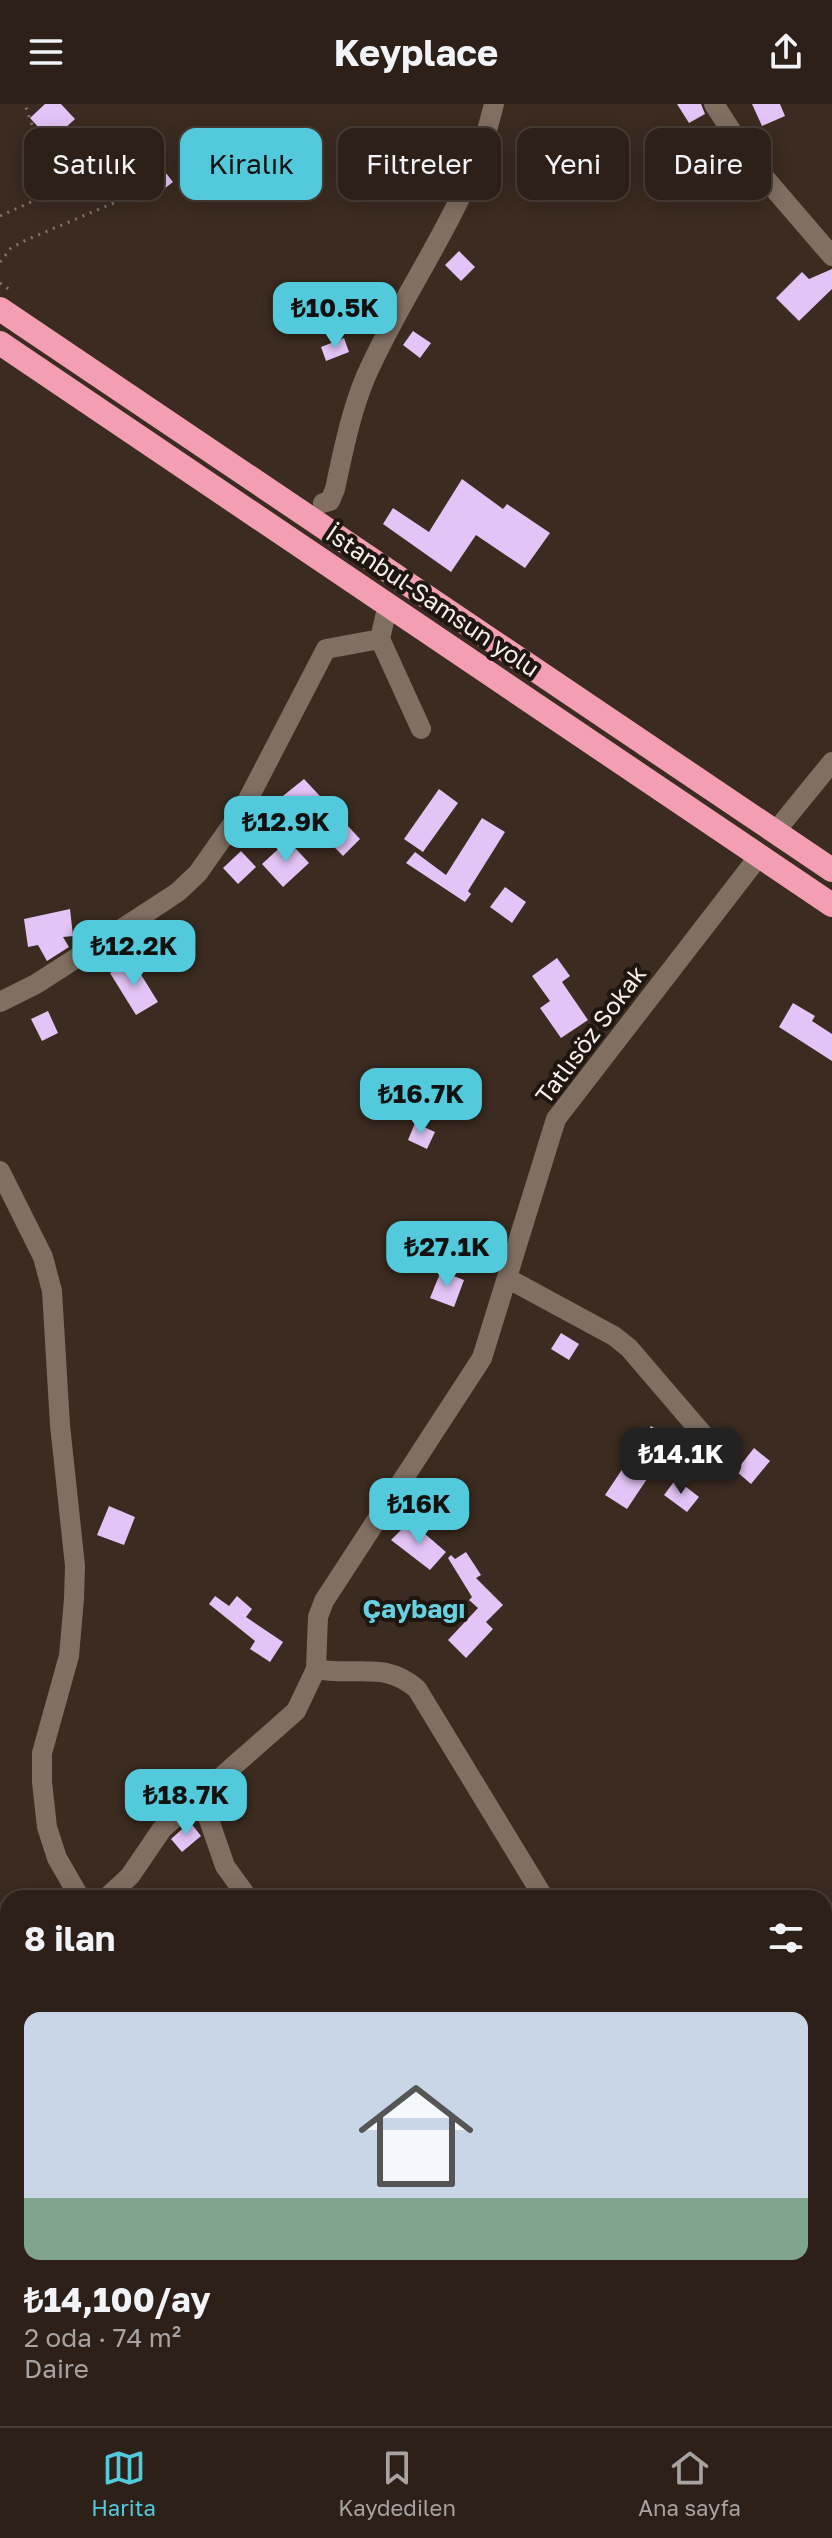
<!DOCTYPE html>
<html lang="tr">
<head>
<meta charset="utf-8">
<style>
  body { margin:0; font-family:"Golos Text",sans-serif; background:#342821; color:#f1f3f6; height:100vh; display:flex; flex-direction:column; font-size:30px; white-space:nowrap }
  * { box-sizing:border-box; margin:0 }
  p { font-size:26px; color:#a6a3a2 }
  .icon { flex:none; width:44px; height:44px; fill:none; stroke:currentColor; stroke-width:2; stroke-linecap:round; stroke-linejoin:round }
  .map { position:relative; flex:1; overflow:hidden }
  .side { position:absolute; left:0px; top:1786px; width:832px; height:536px; display:flex; flex-direction:column; background:#2c2018; border-radius:24px 24px 0 0; box-shadow:0 4px 20px #0003,0 0 0 2px #483e37 }
  .side>* { flex:none }
  .guide { position:absolute; left:24px; top:24px; width:784px; height:72px; display:flex; gap:16px }
  .price { position:absolute; translate:-50% -68px; padding:0 18px; border-radius:16px; background:#53cadc; color:#111; font-size:26px; line-height:52px; filter:drop-shadow(0 2px 4px #0008) }
  .price::after { content:''; position:absolute; left:50%; top:48px; width:24px; height:18px; margin-left:-12px; background:inherit; clip-path:polygon(0 0,100% 0,50% 100%) }
  .price.on { background:#222; color:#fff }
  ul { padding:0; list-style:none }
  li { display:grid; align-content:center; gap:16px; height:424px; padding:0 24px }
  li span { display:grid; place-items:center; height:248px; border-radius:16px; color:#555 }
  li>.icon { margin-inline-start:auto }
  span .icon { width:144px; height:144px; fill:#fffc; stroke-width:1 }
  li b { font-size:34px }
  h2 { display:flex; justify-content:space-between; align-items:center; height:96px; padding:0 24px; font-size:34px }
  .pill { padding:0 28px; border-radius:16px; background:#2c2018; box-shadow:0 4px 20px #0003,0 0 0 2px #483e37; font-size:28px; line-height:72px }
  .pill.on { background:#53cadc; color:#111 }
  header { display:flex; justify-content:space-between; align-items:center; height:104px; padding:0 24px; background:#2c2018; font-size:36px; font-weight:700 }
  .menu { display:flex; justify-content:space-around; align-items:center; height:112px; border-top:2px solid #483e37; background:#2c2018; font-size:22px; color:#a6a3a2 }
  .menu a { display:grid; justify-items:center; gap:4px }
  .menu .on { color:#53cadc }
  .map>svg:first-child { display:block }
  .building { fill:#e4c4f6 }
  .lines { fill:none; stroke-linecap:round; stroke-linejoin:round }
  .path { stroke:#82756b; stroke-width:3; stroke-dasharray:2 6; stroke-linecap:butt }
  .minor { stroke:#816f62; stroke-width:20 }
  .highway { stroke:#f49eb4; stroke-width:24 }
  .labels { text-anchor:middle; dominant-baseline:central; stroke-width:8; stroke-linejoin:round; paint-order:stroke }
  .street-label { font-size:24px; fill:#f9efe7; stroke:#1d1611 }
  .neighbourhood-label { font-size:26px; font-weight:bold; fill:#67d1e1; stroke:#1d1611 }
</style>
</head>
<body>
<header><svg class="icon" aria-label="menu" viewBox="0 0 24 24"><path d="M4 6h16M4 12h16M4 18h16"/></svg>Keyplace<svg class="icon" aria-label="share" viewBox="0 0 24 24"><path d="M12 15V3M7 8l5-5 5 5M5 13v7h14v-7"/></svg></header>
<div class="map">
<svg width="832" height="2322" viewBox="0 0 832 2322">
  <rect width="100%" height="100%" fill="#3b2b20"/>
  <path class="building" d="M45,0H61L75,15L51,37L30,14Z
    M677,0H701L705,10L689,19Z
    M752,0H780L785,12L762,22Z
    M725,41L738,61L723,67L714,46Z
    M151,50L173,78L155,92L133,64Z
    M459,147L475,163L461,177L445,161Z
    M832,165V185L799,217L776,194L802,168L809,175Z
    M413,227L431,239L420,254L403,241Z
    M344,234L349,248L326,257L321,243Z
    M462,375L503,405L507,400L550,429L525,464L476,431L451,468L383,420L393,404L429,428Z
    M304,675L360,735L343,752L307,715L300,722L278,696Z
    M439,685L458,699L423,748L404,735Z
    M482,714L505,728L468,787L471,790L465,798L406,759L415,748L446,771Z
    M288,736L309,759L283,783L262,760Z
    M241,747L256,763L238,780L223,764Z
    M505,783L526,798L512,819L490,803Z
    M70,805L73,832L63,833L69,843L47,857L38,841L28,843L24,815Z
    M557,854L570,872L562,878L588,916L561,934L540,904L550,897L532,872Z
    M132,856L158,898L136,911L110,869Z
    M793,899L815,912L812,917L832,930V957L779,923Z
    M48,907L58,929L42,937L31,915Z
    M415,1019L435,1028L427,1045L408,1036Z
    M441,1167L464,1176L454,1203L430,1194Z
    M561,1229L579,1240L569,1256L551,1245Z
    M651,1322L673,1336L627,1405L605,1391Z
    M754,1344L770,1357L751,1380L736,1367Z
    M676,1375L699,1393L687,1408L664,1391Z
    M109,1402L135,1413L124,1441L97,1431Z
    M410,1417L446,1448L430,1466L391,1436Z
    M466,1448L481,1471L476,1474L503,1501L486,1518L493,1525L466,1554L448,1536L478,1504L469,1496L472,1493L448,1454L451,1451L455,1455Z
    M215,1492L229,1502L237,1492L252,1505L246,1513L283,1538L270,1558L250,1545L255,1537L209,1500Z
    M190,1718L201,1732L182,1748L171,1735Z"/>
  <g class="lines">
    <path class="path" d="M0,112L42,93C50,63 34,29 25,0
      M0,158L11,144L24,137L142,87
      M0,179L10,186"/>
    <path class="minor" d="M714,0L752,59L832,152
      M323,399L330,397L335,385C343,348 351,307 366,272C407,179 471,101 494,0
      M388,500L380,535L421,625
      M775,728L832,658
      M0,898L36,880L137,815L178,788L198,769L243,705L326,545L380,535
      M0,1067L43,1153L52,1187L60,1321L75,1462L74,1495L69,1552L42,1649V1678L47,1723L57,1754L80,1794
      M507,1174L614,1232L629,1244L707,1335
      M316,1565C356,1573 383,1556 417,1585L544,1794
      M200,1690L225,1762L248,1794
      M106,1794L130,1772L162,1725L296,1607L316,1565L318,1513L324,1497L482,1254L556,1015L759,752
      M71,2314L73,2322"/>
    <path class="highway" d="M0,205L832,766
      M0,239L832,801"/>
  </g>
  <g class="labels">
    <g class="street-label">
      <text transform="translate(433 496) rotate(34)">İstanbul-Samsun yolu</text>
      <text transform="translate(590 930) rotate(-53)">Tatlısöz Sokak</text>
    </g>
    <g class="neighbourhood-label">
      <text x="414" y="1504">Çaybağı</text>
    </g>
  </g>
</svg>
<b class="price" style="left:335px;top:246px">₺10.5K</b>
<b class="price" style="left:286px;top:760px">₺12.9K</b>
<b class="price" style="left:134px;top:884px">₺12.2K</b>
<b class="price" style="left:421px;top:1032px">₺16.7K</b>
<b class="price" style="left:447px;top:1185px">₺27.1K</b>
<b class="price on" style="left:681px;top:1392px">₺14.1K</b>
<b class="price" style="left:419px;top:1442px">₺16K</b>
<b class="price" style="left:186px;top:1733px">₺18.7K</b>
<div class="guide">
<a class="pill">Satılık</a>
<a class="pill on">Kiralık</a>
<a class="pill">Filtreler</a>
<a class="pill">Yeni</a>
<a class="pill">Daire</a>
</div>
<section class="side">
<h2>8 ilan<svg class="icon" aria-label="filters" viewBox="0 0 24 24"><path d="M4 7h16M4 17h16"/><circle cx="9" cy="7" r="2"/><circle cx="15" cy="17" r="2"/></svg></h2>
<ul>
<li><span style="background:linear-gradient(#c9d6e8 75%,#7fa58c 0)"><svg class="icon" aria-label="home" viewBox="0 0 24 24"><path d="M3 11l9-7 9 7M6 9v11h12V9"/></svg></span><div><b>₺14,100/ay</b><p>2 oda · 74 m²</p><p>Daire</p></div></li>
</ul>
</section>
</div>
<nav class="menu">
<a class="on"><svg class="icon" aria-label="map" viewBox="0 0 24 24"><path d="M3 6l6-2 6 2 6-2v14l-6 2-6-2-6 2zM9 4v14M15 6v14"/></svg>Harita</a>
<a><svg class="icon" aria-label="saved" viewBox="0 0 24 24"><path d="M7 4h10v16l-5-4-5 4z"/></svg>Kaydedilen</a>
<a><svg class="icon" aria-label="home" viewBox="0 0 24 24"><path d="M3 11l9-7 9 7M6 9v11h12V9"/></svg>Ana sayfa</a>
</nav>
</body>
</html>
